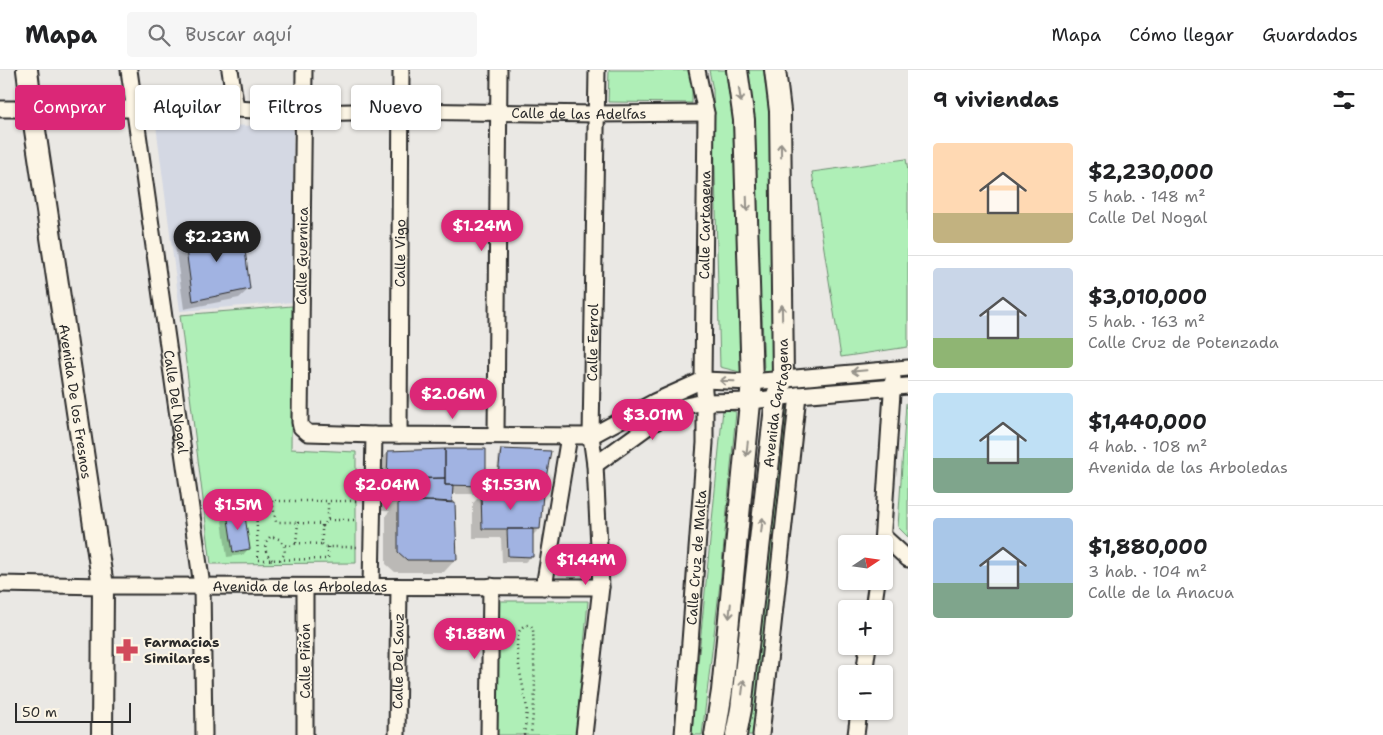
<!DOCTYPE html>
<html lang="es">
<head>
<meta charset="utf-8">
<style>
  body { margin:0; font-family:"Shantell Sans",sans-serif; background:#f6f6f6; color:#202124; height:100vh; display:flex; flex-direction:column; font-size:19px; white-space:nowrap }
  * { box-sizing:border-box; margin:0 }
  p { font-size:16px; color:#757577 }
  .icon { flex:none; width:28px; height:28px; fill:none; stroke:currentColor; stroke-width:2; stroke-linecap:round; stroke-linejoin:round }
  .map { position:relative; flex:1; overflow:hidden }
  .side { display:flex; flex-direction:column; background:#fff; width:475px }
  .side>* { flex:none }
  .guide { position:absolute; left:15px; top:15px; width:475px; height:45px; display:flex; gap:10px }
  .needle { width:32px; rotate:77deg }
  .controls { position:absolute; left:838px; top:465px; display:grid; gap:10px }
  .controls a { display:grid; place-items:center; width:55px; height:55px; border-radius:5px; background:#fff; box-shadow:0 1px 4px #0004; font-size:25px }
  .scale { position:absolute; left:15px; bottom:12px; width:116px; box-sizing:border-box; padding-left:5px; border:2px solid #2b2b2b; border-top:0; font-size:14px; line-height:18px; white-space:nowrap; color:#2b2b2b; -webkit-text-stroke:4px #fcf5e5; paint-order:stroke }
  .price { position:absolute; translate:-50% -42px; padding:0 11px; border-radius:18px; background:#db2777; color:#fff; font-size:16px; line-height:32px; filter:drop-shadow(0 1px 2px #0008) }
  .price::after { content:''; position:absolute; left:50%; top:30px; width:15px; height:11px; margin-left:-8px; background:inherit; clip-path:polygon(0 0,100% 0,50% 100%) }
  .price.current { background:#222; color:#fff }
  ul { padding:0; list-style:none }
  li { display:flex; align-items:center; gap:15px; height:125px; padding:0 25px }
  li+li { border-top:1px solid #e0e0e0 }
  li span { display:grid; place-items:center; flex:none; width:140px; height:100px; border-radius:5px; color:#555 }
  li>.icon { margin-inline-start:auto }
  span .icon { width:60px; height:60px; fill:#fffc; stroke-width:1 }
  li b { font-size:21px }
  h2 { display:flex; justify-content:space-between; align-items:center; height:60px; padding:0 25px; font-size:21px }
  .tag { padding:0 18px; border-radius:5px; background:#fff; box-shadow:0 1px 4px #0004; font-size:18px; line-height:45px }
  .tag.current { background:#db2777; color:#fff }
  header { display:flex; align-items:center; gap:30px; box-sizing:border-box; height:70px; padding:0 25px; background:#fff; border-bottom:1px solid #e0e0e0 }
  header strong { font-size:24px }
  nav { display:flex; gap:28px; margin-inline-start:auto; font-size:18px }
  .search { width:350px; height:45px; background:#f6f6f6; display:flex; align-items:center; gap:12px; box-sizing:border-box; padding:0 18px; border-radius:5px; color:#757577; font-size:19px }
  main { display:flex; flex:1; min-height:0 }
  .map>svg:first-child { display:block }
  .built { fill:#d4d8e3 }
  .green { fill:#afefb7; stroke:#6d8d71 }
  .shadow { fill:#0003 }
  .building { fill:#a1b3e2; stroke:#2b2b2b }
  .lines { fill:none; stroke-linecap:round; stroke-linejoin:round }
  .street-casing { stroke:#2b2b2b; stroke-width:19 }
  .secondary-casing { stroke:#2b2b2b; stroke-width:24 }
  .path { stroke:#2b2b2b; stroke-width:2.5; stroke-dasharray:1 4; stroke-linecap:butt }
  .street { stroke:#fcf5e5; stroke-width:15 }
  .secondary { stroke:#fcf5e5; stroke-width:20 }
  .oneway { stroke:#949088 }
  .labels { text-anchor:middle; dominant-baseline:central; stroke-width:4; stroke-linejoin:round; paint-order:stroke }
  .street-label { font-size:14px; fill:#2b2b2b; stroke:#fcf5e5 }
  .poi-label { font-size:14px; font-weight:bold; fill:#2b2b2b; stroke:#fcf5e5; text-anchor:start }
</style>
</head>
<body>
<header>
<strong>Mapa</strong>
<div class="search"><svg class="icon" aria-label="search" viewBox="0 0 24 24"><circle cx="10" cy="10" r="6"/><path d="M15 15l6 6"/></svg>Buscar aquí</div>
<nav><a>Mapa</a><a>Cómo llegar</a><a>Guardados</a></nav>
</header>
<main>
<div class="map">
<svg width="908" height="665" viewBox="0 0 908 665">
  <rect width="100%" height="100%" fill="#eae8e4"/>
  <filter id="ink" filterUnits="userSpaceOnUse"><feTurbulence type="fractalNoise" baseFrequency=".02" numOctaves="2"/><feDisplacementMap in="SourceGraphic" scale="10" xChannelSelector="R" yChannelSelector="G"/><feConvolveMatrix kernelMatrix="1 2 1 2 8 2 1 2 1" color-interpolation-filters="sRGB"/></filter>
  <g filter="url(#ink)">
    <path class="built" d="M156,55L293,56V232L180,241Z"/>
    <path class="green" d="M609,0H690L692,11V33L608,32Z
      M709,0H731L738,48L744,303L720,297L713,20Z
      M747,0H766L772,44L773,304L764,301L762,243L755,179L750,16Z
      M906,89L908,101V277L841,287L812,102Z
      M292,236L291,379L356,382V493L211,494L180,245Z
      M783,332H793L757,665H744Z
      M906,333H908V467L898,457Z
      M723,339L736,342L721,505L702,665H691Z
      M497,531H588L576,665H497Z"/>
    <path class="shadow" d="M185,166L249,219L239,228L184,239L175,175Z
      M502,380L550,382L541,424L539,459L532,466V486L525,492H502L501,468H473V433L482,424H494L499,383Z
      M388,382L485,415L475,424H452L450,433L456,489L444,502H395L386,494V445L390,441H377L379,392Z
      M228,445L249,478L243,485L227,487L222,451Z"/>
    <path class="building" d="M242,156L250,219L193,231L184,165Z
      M445,379V408L387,409L388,381Z
      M445,379H486V416L445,415Z
      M501,379L551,381L543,424L496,422Z
      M445,408V415H453L452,432L435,431L386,432L387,409Z
      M481,423L543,424L540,459H482Z
      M426,431L455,433L457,490H407L398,482V432Z
      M244,440L250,479L233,482L227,443Z
      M507,459H533V487L508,486Z"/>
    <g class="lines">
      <defs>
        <g id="street">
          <path id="s1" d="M129,0L202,516L204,665"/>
          <path d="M230,0L236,39"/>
          <path d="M304,0L300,352L301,357L308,363L374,365L591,366L654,332L703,310L752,312L908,298"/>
          <path id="s2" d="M0,39H236L304,43L401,41L596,44L706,43"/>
          <path id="s3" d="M399,365L401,0"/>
          <path d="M496,365L499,0"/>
          <path d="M595,395L650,355L685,336L705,332L752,331L798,325L908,316"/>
          <path d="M883,466L908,489"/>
          <path d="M882,474L893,308"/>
          <path id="s4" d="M0,514L103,516L601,517"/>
          <path d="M371,516L374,365"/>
          <path d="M544,517L569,366"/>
          <path d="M873,539L877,511"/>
          <path d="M864,604L868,576"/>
          <path d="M305,665V517"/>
          <path id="s5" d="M397,665L399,517"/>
          <path d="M489,665L491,516"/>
          <path id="s6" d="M584,665L601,517L595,395L591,366L597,0"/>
          <path id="s7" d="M683,665L705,373V332L703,310L706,43L697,0"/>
          <path d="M761,665L798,325"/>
          <path d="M856,665L859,641"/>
        </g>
        <g id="secondary">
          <path id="s8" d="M27,0L32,40L103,516L102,665"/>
          <path d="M715,665L722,621L752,312L744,50L737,0"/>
          <path id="s9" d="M736,665L741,639L776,328L783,308L780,41L775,0"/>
        </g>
      </defs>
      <use href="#street" class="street-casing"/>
      <use href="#secondary" class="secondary-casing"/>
      <path class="path" d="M272,431L276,452H291L298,453
        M328,450H358
        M298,453L322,454V474L296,473Z
        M322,457L328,450V431
        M322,474L325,477H357
        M328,477V489L258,490L256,431H358
        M272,490C264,483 263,474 271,466L279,469L284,475L292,476L296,473
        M280,490L285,483L284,476
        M524,665C525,655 528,643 526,633C525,619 504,553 530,555L533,558L535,622L531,665"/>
      <use href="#street" class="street"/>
      <use href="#secondary" class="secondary"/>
    </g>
    <defs><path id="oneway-shaft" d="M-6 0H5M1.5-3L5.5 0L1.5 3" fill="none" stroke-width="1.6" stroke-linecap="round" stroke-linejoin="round" transform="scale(1.25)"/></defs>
    <g class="oneway">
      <use href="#oneway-shaft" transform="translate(740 25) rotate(81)"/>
      <use href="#oneway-shaft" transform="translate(781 80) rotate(-91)"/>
      <use href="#oneway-shaft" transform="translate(747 134) rotate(88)"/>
      <use href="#oneway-shaft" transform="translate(782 242) rotate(-91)"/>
      <use href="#oneway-shaft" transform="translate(859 301) rotate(175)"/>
      <use href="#oneway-shaft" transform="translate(727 311) rotate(-178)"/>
      <use href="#oneway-shaft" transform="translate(747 379) rotate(96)"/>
      <use href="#oneway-shaft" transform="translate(762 455) rotate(-83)"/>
      <use href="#oneway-shaft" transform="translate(730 541) rotate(96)"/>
      <use href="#oneway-shaft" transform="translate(743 617) rotate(-83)"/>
    </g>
  </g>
  <defs>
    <symbol id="pharmacy-bare" viewBox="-9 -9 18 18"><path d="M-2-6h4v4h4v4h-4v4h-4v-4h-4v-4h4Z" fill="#d1495b" stroke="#fcf5e5" stroke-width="2.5" paint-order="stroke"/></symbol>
  </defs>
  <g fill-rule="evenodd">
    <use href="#pharmacy-bare" x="111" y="564" width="32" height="32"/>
  </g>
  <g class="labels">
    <g class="street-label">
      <text stroke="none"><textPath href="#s2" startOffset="579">Calle de las Adelfas</textPath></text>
      <text stroke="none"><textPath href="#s7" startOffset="511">Calle Cartagena</textPath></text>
      <text stroke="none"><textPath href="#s3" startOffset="182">Calle Vigo</textPath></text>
      <text transform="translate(302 186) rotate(-89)">Calle Guernica</text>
      <text stroke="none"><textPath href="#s6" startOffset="394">Calle Ferrol</textPath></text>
      <text stroke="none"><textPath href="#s8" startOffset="335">Avenida De los Fresnos</textPath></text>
      <text stroke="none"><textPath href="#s1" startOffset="335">Calle Del Nogal</textPath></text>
      <text stroke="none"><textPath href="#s9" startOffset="335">Avenida Cartagena</textPath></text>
      <text stroke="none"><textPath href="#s7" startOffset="178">Calle Cruz de Malta</textPath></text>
      <text stroke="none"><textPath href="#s4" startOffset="300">Avenida de las Arboledas</textPath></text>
      <text transform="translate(305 591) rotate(-90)">Calle Piñón</text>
      <text stroke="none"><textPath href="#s5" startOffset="74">Calle Del Sauz</textPath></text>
    </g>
    <g class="poi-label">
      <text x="144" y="572">Farmacias<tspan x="144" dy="16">Similares</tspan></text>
    </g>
  </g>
</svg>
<div class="controls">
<a><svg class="needle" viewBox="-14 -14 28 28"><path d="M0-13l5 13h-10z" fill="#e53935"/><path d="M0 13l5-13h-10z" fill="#757577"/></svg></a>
<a>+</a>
<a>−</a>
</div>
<div class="scale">50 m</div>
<b class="price" style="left:482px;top:182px">$1.24M</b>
<b class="price current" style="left:217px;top:193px">$2.23M</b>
<b class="price" style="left:453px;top:350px">$2.06M</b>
<b class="price" style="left:653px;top:371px">$3.01M</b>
<b class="price" style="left:387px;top:441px">$2.04M</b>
<b class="price" style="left:511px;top:441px">$1.53M</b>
<b class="price" style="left:238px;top:461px">$1.5M</b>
<b class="price" style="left:586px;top:516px">$1.44M</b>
<b class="price" style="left:475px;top:590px">$1.88M</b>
<div class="guide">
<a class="tag current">Comprar</a>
<a class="tag">Alquilar</a>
<a class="tag">Filtros</a>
<a class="tag">Nuevo</a>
</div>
</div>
<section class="side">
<h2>9 viviendas<svg class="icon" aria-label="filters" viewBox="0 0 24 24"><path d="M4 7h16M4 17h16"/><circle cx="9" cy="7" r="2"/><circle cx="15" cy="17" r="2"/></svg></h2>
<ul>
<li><span style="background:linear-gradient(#ffd9b3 70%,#c2b280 0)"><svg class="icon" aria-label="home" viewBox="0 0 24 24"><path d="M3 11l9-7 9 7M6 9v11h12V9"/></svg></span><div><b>$2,230,000</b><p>5 hab. · 148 m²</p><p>Calle Del Nogal</p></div></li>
<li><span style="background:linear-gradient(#c9d6e8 70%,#8fb573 0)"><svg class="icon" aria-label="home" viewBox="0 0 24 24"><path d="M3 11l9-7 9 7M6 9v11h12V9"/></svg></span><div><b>$3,010,000</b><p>5 hab. · 163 m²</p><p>Calle Cruz de Potenzada</p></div></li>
<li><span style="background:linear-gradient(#bfe0f5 65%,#7fa58c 0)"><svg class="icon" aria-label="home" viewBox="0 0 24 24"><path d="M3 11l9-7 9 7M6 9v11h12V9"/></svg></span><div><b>$1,440,000</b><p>4 hab. · 108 m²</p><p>Avenida de las Arboledas</p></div></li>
<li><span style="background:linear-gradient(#a9c7e8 65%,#7fa58c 0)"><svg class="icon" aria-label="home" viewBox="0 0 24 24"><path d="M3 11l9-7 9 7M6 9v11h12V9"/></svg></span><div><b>$1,880,000</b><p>3 hab. · 104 m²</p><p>Calle de la Anacua</p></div></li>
</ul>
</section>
</main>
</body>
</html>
